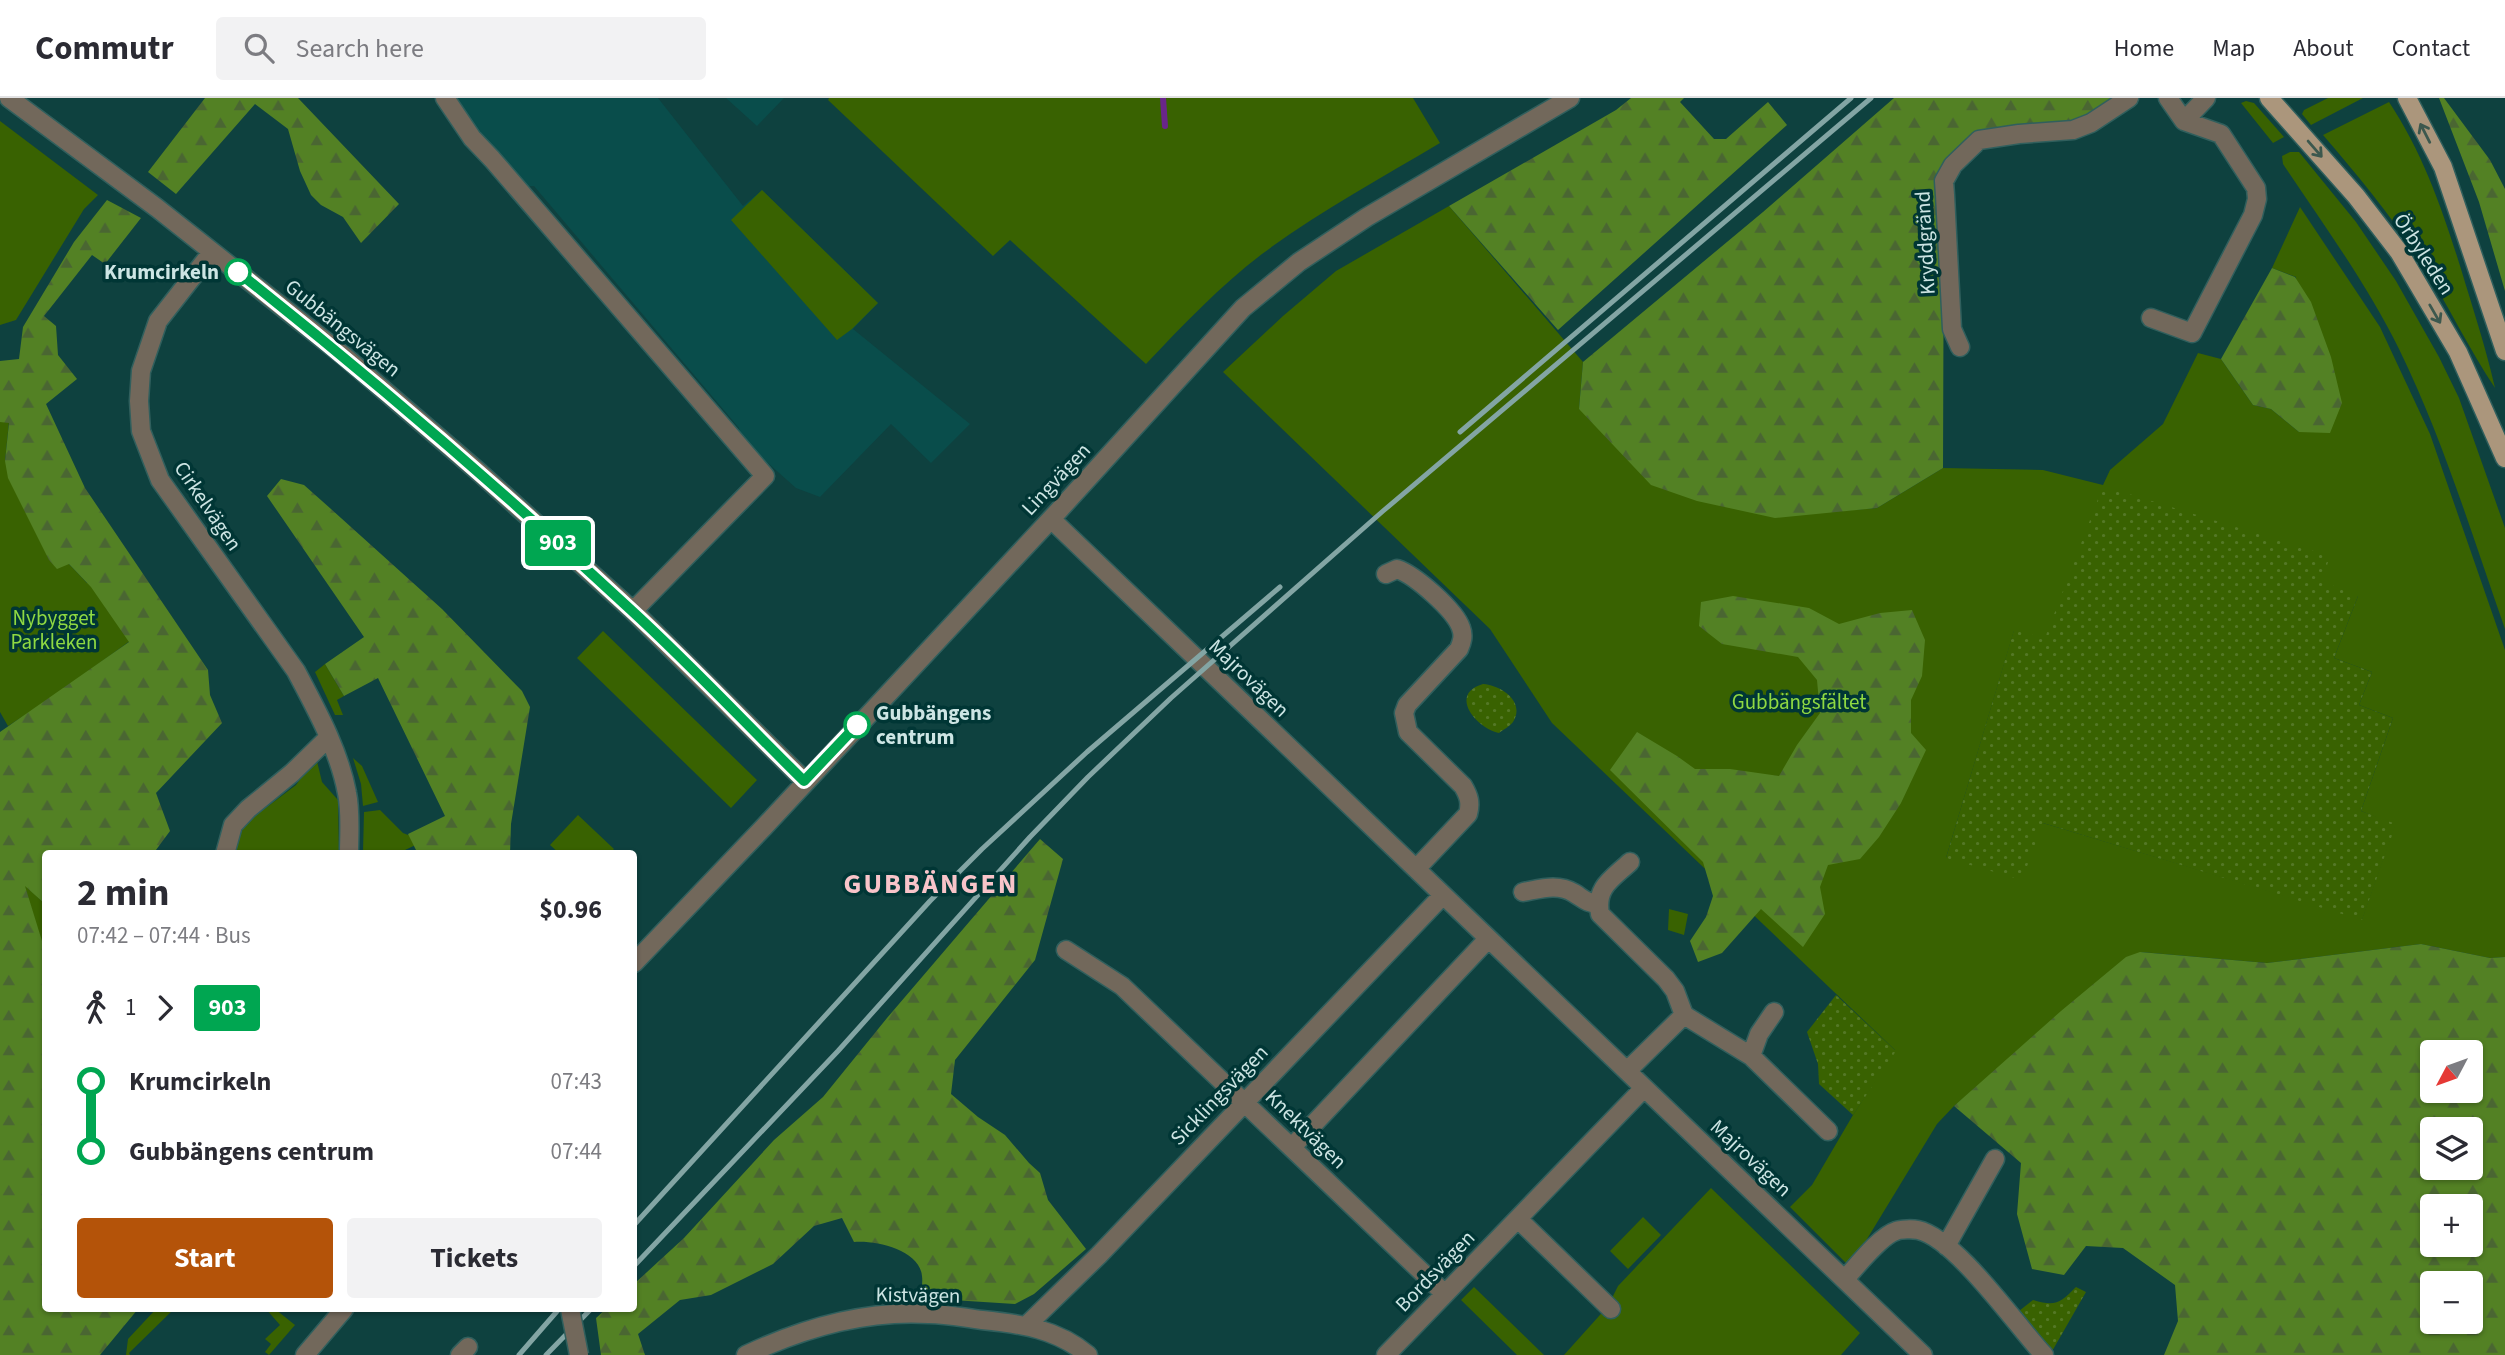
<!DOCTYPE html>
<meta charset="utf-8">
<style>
:root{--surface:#fff;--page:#f2f2f3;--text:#2b2b33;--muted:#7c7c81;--line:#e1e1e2;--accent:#b45309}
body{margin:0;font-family:"Source Sans 3",sans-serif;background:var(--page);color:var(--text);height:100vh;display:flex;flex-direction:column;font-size:26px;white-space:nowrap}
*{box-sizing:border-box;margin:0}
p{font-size:23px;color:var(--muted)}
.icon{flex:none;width:38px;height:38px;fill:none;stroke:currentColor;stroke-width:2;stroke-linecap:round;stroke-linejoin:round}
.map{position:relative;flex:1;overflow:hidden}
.drawer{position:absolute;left:42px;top:752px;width:595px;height:462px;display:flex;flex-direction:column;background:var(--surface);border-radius:7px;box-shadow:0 2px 5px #0004}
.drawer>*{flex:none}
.badge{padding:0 14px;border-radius:5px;font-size:24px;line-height:46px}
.needle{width:46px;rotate:229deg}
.fabs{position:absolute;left:2420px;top:942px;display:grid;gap:14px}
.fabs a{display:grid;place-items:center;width:63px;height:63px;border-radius:7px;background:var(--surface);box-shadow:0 2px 5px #0004;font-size:35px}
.map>.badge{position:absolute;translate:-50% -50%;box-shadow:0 0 0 4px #fff}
.legs{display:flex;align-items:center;gap:10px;height:77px;padding:0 35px;font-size:23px}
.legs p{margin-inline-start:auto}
.summary{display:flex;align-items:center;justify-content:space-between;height:119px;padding:0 35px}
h1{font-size:38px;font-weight:700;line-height:52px}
.primary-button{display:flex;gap:14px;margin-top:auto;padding:14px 35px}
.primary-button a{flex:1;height:80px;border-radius:7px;background:var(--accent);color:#fff;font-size:28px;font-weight:700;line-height:80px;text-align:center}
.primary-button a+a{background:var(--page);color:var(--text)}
ul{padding:0 35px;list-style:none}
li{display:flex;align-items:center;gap:24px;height:70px;font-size:26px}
li i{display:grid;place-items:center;width:10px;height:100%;margin:0 9px;background:currentColor}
li i::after{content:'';width:18px;height:18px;margin:-9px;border:5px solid;border-radius:50%;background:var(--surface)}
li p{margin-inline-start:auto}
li:first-child i{background:linear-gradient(#0000 50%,currentColor 0)}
li:last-child i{background:linear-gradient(currentColor 50%,#0000 0)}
header{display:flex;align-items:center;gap:42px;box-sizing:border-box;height:98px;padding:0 35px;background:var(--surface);border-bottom:2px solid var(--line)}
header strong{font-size:33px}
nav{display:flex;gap:38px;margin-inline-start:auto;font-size:24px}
.search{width:490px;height:63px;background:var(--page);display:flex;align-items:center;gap:18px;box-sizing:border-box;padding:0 24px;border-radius:7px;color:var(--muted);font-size:26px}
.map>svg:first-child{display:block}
</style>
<header>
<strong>Commutr</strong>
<div class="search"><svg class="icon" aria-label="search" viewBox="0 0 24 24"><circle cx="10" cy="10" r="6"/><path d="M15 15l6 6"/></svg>Search here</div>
<nav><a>Home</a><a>Map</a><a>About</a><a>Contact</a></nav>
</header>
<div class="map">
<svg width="2505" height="1257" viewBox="0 0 2505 1257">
<defs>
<pattern id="forest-firs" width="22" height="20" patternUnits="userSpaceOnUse" patternTransform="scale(1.75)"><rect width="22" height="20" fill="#538124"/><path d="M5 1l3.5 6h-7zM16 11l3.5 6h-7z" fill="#4a6632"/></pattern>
<pattern id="garden-dots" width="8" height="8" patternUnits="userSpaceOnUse" patternTransform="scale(1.75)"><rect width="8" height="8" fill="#396201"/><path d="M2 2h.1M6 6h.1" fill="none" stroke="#547826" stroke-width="1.8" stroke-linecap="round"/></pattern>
</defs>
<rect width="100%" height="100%" fill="#0e413f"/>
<path fill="#094d4b" d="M453 0H658L743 108 762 92 878 205 853 231 970 326 931 365 891 326 820 399 796 390 741 341 739 330 534 88H526L477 36Z
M726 0H784L757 28Z"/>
<path fill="#396201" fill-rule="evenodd" d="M829 0H1413L1440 45C1380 81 1318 114 1262 156 1220 188 1183 227 1146 266L1010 142 993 158 828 2Z
M2328 0H2363L2311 27 2302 16 2304 12Z
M2246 3 2254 5 2284 39 2273 45 2241 5Z
M2389 4C2423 55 2443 113 2461 171 2473 211 2486 250 2495 290 2469 251 2449 209 2424 169 2395 122 2359 79 2323 37Z
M0 23 98 97 84 111 16 222 0 227Z
M2290 54H2299L2356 124 2396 183 2439 259 2459 300 2505 430V531C2472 437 2443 341 2399 251 2367 186 2323 126 2283 66L2282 58Z
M762 92 878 205 852 231 837 242 731 122Z
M1449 108 1583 264 1579 311 1827 414 1877 410 1943 370 2043 372 2103 387 2110 372 2163 326 2198 255 2221 261 2253 307 2271 311 2299 334 2296 179 2272 170 2300 109 2380 229 2430 336 2505 552V859L2490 860 2421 846 2267 865 2141 854 1954 1008 1937 1026 1850 1169 1790 1109 1812 1087 1853 1017 1895 952 1552 625 1490 531 1223 274 1283 218 1336 173ZM2358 498 2334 560 2372 574 2359 607 2393 620 2361 713 2395 727 2362 821 2043 725 1946 760 2014 533 2045 541Z
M0 324H9L5 363 69 466 87 485 91 482 134 540 53 599 8 628 0 614Z
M603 533 757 682 731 710 577 560Z
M325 566 344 598 337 602 343 617H335L315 574Z
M316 659 322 684 338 702 339 756H235L243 727 296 687Z
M353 660 362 668 378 704 363 708 361 686Z
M380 712 403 735 424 743 405 752 363 754 364 714Z
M578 717 614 751 609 756H560L550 747Z
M24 786 45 806V856Z
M1669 811 1688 816 1684 837 1668 832Z
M1711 1090 1860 1235 1841 1257H1564L1608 1208 1618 1188Z
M1643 1119 1661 1137 1628 1171 1610 1153Z
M1474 1189 1544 1257H1517L1461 1202Z
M156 1211H174L129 1255 130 1257H126L128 1241Z
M266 1211H275L295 1227 269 1257 265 1254 271 1246 265 1241 280 1227Z"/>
<path fill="url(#forest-firs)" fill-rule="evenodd" d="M205 0H298L399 106 361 145 343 119 321 107 311 97 300 73 288 31 255 6 176 96 148 74Z
M1631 0H1684L1680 4 1714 41H1726L1768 4 1787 27 1558 232 1449 108 1616 12Z
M1894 0H2119L2085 22 1996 34 1944 72 1943 370 1877 410 1775 420 1697 403 1651 387 1579 311 1583 264 1763 114Z
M2439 0H2444L2490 62 2505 91V193L2479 104Z
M107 102 141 120 105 166 92 157 44 218 56 228 58 257 77 281 46 306 85 390 208 572 210 597 222 625 156 695 170 733 153 756H46L45 806 25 788 46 856V1211H138L100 1257H0V634L129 544 91 489 69 466 57 471 49 462 8 380 5 363 9 325 0 324V263L19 261 23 229 74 144Z
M2272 170 2295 179 2311 204 2331 259 2342 305 2330 335 2299 334 2271 311 2253 307 2221 261Z
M281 381 304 387 331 411 442 511 522 593 530 609 511 726 510 756H418L408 736 445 718 378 580 344 598 325 566 364 539 267 398Z
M1733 498 1809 510 1839 526 1880 515 1912 512 1925 542 1922 578 1911 602V635L1926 652 1901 705 1879 739 1860 761 1828 767 1820 789 1825 816 1803 849 1761 811 1722 855 1698 864 1690 843 1706 819 1713 798 1703 764 1610 672 1637 634 1677 658 1695 671H1730L1779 678 1797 647 1820 615 1817 582 1798 559 1722 546 1699 528 1701 504Z
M1040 741 1063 761 1035 862 955 962 951 996 978 1019 1005 1037 1029 1065 1040 1075 1048 1102 1086 1151 1034 1196 1015 1206 921 1200C921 1193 923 1185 922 1178 920 1152 876 1142 854 1144L842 1120 814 1128 773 1166 711 1197 680 1202 638 1236 645 1257H601L596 1220 606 1211H634V1186L684 1140 774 1042 823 999 887 920Z
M2421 846 2490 860 2505 859V1257H2164L2178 1223 2175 1187 2123 1150 2086 1148 2064 1177 2032 1171 2017 1116 2021 1065 1954 1008 2061 913 2126 859 2140 854 2267 865ZM2432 954H2471V992H2432ZM2432 1031H2471V1069H2432ZM2432 1108H2471V1146H2432ZM2432 1185H2471V1223H2432Z"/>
<path fill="url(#garden-dots)" d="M2103 388 2330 458 2322 483 2358 498 2334 560 2372 574 2359 607 2393 620 2361 713 2396 726 2362 822 2043 725 2022 782 1946 760 2014 532 2045 540Z
M1483 586C1500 587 1526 603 1513 624 1510 628 1503 632 1499 635 1476 630 1448 596 1483 586Z
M1836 897 1896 953 1853 1017 1819 986 1818 966 1807 934Z
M2076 1189 2086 1194 2051 1255 2019 1213 2033 1202C2056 1209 2060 1205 2076 1189Z"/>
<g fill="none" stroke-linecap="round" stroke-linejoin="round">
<path stroke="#69258a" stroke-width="6" d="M1163 0 1165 28"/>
<defs>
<path id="minor" d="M9 0 157 110 344 258 480 375 633 513 805 683
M445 0 472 40 492 61 765 378 633 513
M2184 23 2206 0
M212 154 158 223 141 273 139 303 141 333 160 382 296 573C316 611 339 652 347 695 351 714 349 736 349 756
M2151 220 2192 235 2253 117 2257 101 2256 90 2221 36 2184 23 2168 0
M1960 249 1952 231 1945 97 1944 83 1953 67 1979 42 2019 36 2073 32 2091 25 2129 0
M1051 421 1923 1257
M1386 476 1397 471C1415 477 1455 512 1461 530 1464 538 1462 544 1459 551L1407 607 1404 615 1408 634 1463 688C1469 698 1471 705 1468 716L1416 771
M225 756 233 727 248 711 292 675 328 640
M1630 764C1612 781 1595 789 1600 816L1666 881 1675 893 1684 917 1751 958 1828 1033
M1523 794C1540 791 1558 785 1574 795 1584 801 1586 805 1599 806
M1066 852 1122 888 1445 1196
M634 865 764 729 1051 421 1243 210 1299 164 1367 119 1570 0
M1751 958 1759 936 1774 914
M1627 973 1684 917
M1292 1049 1488 841
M1518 1121 1611 1211
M1946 1148 1995 1061
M1845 1181C1857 1168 1880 1138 1896 1133 1901 1131 1913 1131 1918 1132 1956 1140 2016 1227 2044 1257
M1027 1227 1099 1157 1443 797
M305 1257 344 1211
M460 1257 468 1249
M746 1257C803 1230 865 1212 929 1216 947 1216 965 1220 982 1222 1022 1226 1057 1231 1088 1257
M1386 1257 1644 990"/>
<path id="major" d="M2269 0 2356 98 2399 154 2458 254 2505 360
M2407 0 2443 69 2505 253"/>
</defs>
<use href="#minor" stroke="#305f5d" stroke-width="21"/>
<use href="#major" stroke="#305f5d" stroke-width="21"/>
<use href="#minor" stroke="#72685b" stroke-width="18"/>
<use href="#major" stroke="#ab967c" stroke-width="18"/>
<path stroke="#83a5a4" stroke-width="5" d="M1460 334 1851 0
M634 1127 930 803 982 751 1087 654 1280 489
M634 1168 838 953 1030 739 1088 679 1171 600 1383 413 1871 0
M519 1257 559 1211
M546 1257 591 1211"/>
<defs>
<path id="minor-bridge" d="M570 1211 579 1257"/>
</defs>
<use href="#minor-bridge" stroke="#305f5d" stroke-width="21" stroke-linecap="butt"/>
<use href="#minor-bridge" stroke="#72685b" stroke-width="18"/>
</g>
<defs><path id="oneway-shaft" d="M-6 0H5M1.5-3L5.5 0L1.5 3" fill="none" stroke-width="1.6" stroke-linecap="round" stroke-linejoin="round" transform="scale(1.75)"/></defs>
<g stroke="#3c584e">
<use href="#oneway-shaft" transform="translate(2425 35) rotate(-117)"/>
<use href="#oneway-shaft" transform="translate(2315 51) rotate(49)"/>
<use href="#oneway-shaft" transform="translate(2435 216) rotate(60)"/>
</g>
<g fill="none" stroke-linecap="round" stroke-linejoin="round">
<defs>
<path id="line-1" d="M238 174C373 281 504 394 631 512 691 567 747 627 804 683L857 627"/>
</defs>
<use href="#line-1" stroke="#fff" stroke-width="16"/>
<use href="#line-1" stroke="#00a651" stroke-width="10"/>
</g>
<g fill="#fff" stroke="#00a651" stroke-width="3.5">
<circle cx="238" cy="174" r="12"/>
<circle cx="857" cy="627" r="12"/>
</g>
<g text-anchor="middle" stroke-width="7" stroke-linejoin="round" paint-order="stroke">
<g font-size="21" fill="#cde5e4" stroke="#003635">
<text transform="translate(1925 145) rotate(-93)" y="7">Kryddgränd</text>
<text transform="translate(2424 156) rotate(57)" y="7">Örbyleden</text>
<text transform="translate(343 230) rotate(39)" y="7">Gubbängsvägen</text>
<text transform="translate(1056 381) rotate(-47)" y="7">Lingvägen</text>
<text transform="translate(208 408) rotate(56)" y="7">Cirkelvägen</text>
<text transform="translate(1249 580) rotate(44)" y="7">Majrovägen</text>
<text transform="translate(1219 997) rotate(-46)" y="7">Sicklingsvägen</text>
<text transform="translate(1306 1031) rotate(44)" y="7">Knektvägen</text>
<text transform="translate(1751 1060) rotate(43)" y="7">Majrovägen</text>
<text transform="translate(1435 1173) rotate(-46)" y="7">Bordsvägen</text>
<text transform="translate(918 1197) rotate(1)" y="7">Kistvägen</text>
</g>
<g font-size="21" font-weight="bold" fill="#cde5e4" stroke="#003635" text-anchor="end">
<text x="219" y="181">Krumcirkeln</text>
<text x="876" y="622" text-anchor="start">Gubbängens<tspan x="876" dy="24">centrum</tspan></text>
</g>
<g font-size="21" fill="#8fd942" stroke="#003635">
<text x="54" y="527">Nybygget<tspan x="54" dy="24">Parkleken</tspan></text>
<text x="1799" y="611">Gubbängsfältet</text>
</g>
<g font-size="28" font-weight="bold" letter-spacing="2" fill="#f8c4c9" stroke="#003635">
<text x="931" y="795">GUBBÄNGEN</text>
</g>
</g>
</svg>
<div class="fabs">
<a><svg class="needle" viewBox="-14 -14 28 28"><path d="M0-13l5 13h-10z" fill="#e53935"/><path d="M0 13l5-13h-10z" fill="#7c7c81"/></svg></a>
<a><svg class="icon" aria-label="layers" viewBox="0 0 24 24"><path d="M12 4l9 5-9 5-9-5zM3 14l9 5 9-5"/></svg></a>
<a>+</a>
<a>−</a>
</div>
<b class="badge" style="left:558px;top:445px;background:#00a651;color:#fff">903</b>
<section class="drawer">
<div class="summary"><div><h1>2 min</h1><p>07:42 – 07:44 · Bus</p></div><b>$0.96</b></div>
<div class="legs"><svg class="icon" aria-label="walk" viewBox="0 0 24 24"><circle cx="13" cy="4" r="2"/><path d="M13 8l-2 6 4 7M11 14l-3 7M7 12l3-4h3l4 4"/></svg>1<svg class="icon" aria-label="forward" viewBox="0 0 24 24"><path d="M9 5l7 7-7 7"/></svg><b class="badge" style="background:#00a651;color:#fff">903</b></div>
<ul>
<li><i style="color:#00a651"></i><b>Krumcirkeln</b><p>07:43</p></li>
<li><i style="color:#00a651"></i><b>Gubbängens centrum</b><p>07:44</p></li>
</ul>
<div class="primary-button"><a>Start</a><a>Tickets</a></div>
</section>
</div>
